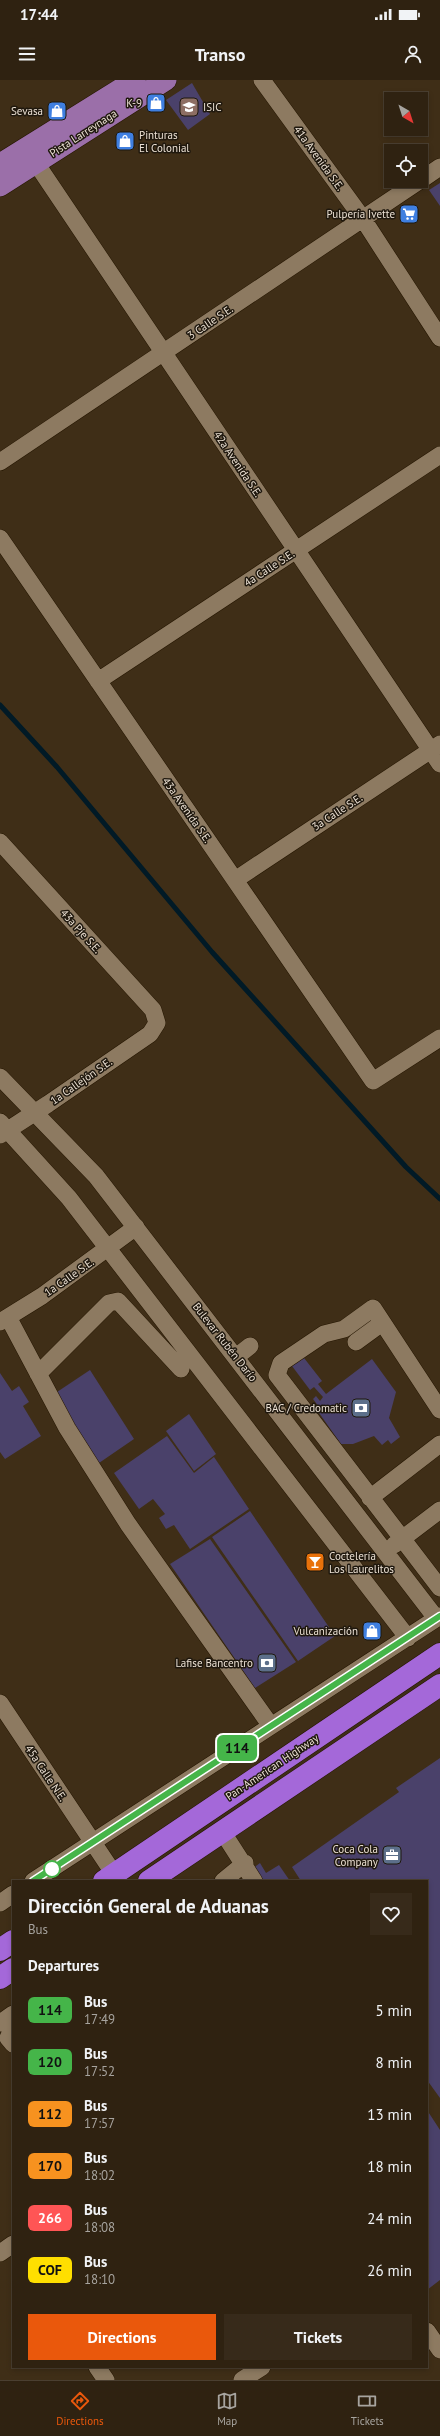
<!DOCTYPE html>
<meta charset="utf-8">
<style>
:root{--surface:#2f2211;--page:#372a1a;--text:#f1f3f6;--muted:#a7a49f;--line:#4a3f31;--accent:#ea580c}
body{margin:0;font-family:"PT Sans",sans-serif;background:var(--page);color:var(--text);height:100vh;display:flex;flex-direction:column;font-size:15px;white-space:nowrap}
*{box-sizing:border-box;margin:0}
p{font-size:13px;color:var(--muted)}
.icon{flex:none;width:22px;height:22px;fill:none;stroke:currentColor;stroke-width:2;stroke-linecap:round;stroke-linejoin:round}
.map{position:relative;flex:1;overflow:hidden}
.side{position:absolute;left:12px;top:1800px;width:416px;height:488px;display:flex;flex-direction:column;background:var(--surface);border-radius:0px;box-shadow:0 2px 6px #0003,0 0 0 1px var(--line)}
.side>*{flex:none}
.badge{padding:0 8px;border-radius:6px;font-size:14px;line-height:26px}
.needle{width:26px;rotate:141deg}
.buttons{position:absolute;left:384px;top:12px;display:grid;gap:8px}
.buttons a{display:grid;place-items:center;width:44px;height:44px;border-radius:0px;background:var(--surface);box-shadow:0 2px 6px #0003,0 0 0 1px var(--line);font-size:20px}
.map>.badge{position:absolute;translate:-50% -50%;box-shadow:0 0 0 2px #fff}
h2{padding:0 16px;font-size:15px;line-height:36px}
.round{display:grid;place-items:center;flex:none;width:42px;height:42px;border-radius:0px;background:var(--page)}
.head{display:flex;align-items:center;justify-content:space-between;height:68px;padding:0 16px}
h1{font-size:19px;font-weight:700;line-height:30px}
.primary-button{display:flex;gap:8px;margin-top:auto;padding:8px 16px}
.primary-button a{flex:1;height:46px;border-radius:0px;background:var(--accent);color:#fff;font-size:16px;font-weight:700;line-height:46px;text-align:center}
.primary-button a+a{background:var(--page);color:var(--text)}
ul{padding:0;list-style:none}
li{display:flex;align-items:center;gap:12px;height:52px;padding:0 16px}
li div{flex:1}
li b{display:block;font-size:15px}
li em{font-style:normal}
li .badge{min-width:44px;font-weight:700;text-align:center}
.status{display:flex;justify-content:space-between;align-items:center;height:28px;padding:0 20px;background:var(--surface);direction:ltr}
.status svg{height:11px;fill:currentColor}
header{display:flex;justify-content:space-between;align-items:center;height:52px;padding:0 16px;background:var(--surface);font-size:18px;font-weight:700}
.tab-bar{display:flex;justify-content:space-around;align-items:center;height:56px;border-top:1px solid var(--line);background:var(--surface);font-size:11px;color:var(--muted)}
.tab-bar a{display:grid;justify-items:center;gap:2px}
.tab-bar .selected{color:var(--accent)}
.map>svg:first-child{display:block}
</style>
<div class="status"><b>17:44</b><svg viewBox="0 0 49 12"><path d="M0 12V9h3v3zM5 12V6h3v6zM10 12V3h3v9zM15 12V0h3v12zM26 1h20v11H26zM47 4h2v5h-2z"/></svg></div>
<header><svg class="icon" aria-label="menu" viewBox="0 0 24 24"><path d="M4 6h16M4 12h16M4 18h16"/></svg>Transo<svg class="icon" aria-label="person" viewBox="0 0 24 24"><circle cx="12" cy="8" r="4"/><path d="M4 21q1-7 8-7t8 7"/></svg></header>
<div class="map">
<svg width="440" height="2300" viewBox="0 0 440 2300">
<rect width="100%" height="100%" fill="#3f2e17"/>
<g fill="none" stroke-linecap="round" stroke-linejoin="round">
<path stroke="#011a26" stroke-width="5" d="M0 625 57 687 212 872 406 1087 440 1119"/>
</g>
<path fill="#4a416a" d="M192 3 210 34 188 50 166 20Z
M440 103V126L429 110Z
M304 1278 322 1301 318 1304 326 1314 372 1279 396 1312 389 1338 400 1357 391 1364 388 1360 382 1365 374 1356 353 1364H341L317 1330 319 1327 313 1319 316 1316 320 1321 323 1317 314 1307 310 1310 292 1286Z
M90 1290 134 1359 99 1383 54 1314Z
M0 1293 12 1311 19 1306 29 1322 23 1326 41 1356 5 1379 0 1372Z
M189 1334 216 1374 194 1391 166 1351Z
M167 1356 194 1393 214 1377 249 1429 190 1469 174 1445 166 1449 159 1438 165 1434 153 1419 139 1429 114 1393Z
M250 1431 335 1556 298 1581 212 1457Z
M210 1459 296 1582 255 1608 170 1484Z
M440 1678V2018L427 2000V1801H301L292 1787 399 1712 396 1708Z
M260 1783 266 1793 279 1785 290 1801H253L247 1793Z
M427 2030 440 2050V2200L427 2210Z"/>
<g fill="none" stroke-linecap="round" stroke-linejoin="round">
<defs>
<path id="minor" d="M262 0 363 139 440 258
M36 83 440 684
M421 100 440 87
M0 382 419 101
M0 458 373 1001 440 958
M98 601 440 375
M0 762 153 930 157 943 150 954 48 1024 0 1055
M235 800 440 664
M0 997 96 1096 436 1538
M0 1042 69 1118 408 1558
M8 1237 67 1348 128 1444 271 1646
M0 1242 42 1216 136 1147
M356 1262 382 1243
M236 1277 250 1266
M38 1294 109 1223 118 1221 181 1289
M440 1330 373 1228 344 1249 324 1254 281 1283 277 1295 440 1508
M370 1418 440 1364
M394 1465 440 1430
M0 1623 114 1794
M222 1751 254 1801
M33 1801 440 1536
M223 1801 245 1783
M0 1823 13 1814
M0 1943 13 1934
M13 1947 8 1958 13 1964
M0 2173 13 2164
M427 2251 440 2270
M97 2287 106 2300
M242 2300 262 2287"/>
<path id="major" d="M0 84 135 0
M0 106 166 0"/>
<path id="highway" d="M104 1801 440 1574
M149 1801 440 1605
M0 1870 13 1861
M0 1898 13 1889"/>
</defs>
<use href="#minor" stroke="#251601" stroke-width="18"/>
<use href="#major" stroke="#251601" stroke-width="22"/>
<use href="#highway" stroke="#251601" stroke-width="23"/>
<use href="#minor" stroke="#8d7a61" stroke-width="17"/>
<use href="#major" stroke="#9b6fa9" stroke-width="21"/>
<use href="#highway" stroke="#a468d9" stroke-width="22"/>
</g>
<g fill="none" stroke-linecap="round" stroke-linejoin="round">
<defs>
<path id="line" d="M33 1801 440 1536"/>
</defs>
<use href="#line" stroke="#fff" stroke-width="9"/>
<use href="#line" stroke="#45b549" stroke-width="6"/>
</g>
<defs>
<symbol id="shop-square" viewBox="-11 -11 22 22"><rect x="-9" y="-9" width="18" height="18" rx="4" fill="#3f7fe0" stroke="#1f180e"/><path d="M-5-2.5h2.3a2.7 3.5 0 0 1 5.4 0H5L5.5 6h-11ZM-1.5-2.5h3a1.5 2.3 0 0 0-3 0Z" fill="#fff"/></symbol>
<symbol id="school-square" viewBox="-11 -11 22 22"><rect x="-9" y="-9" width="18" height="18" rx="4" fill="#8d6e63" stroke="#1f180e"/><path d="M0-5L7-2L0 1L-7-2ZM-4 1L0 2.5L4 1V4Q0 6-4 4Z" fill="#fff"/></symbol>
<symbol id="supermarket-square" viewBox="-11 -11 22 22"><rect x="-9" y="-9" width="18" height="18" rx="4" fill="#3f7fe0" stroke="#1f180e"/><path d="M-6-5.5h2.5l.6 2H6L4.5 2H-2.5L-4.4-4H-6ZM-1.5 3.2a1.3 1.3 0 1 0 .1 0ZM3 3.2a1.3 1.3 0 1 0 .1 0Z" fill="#fff"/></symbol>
<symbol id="bank-square" viewBox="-11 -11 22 22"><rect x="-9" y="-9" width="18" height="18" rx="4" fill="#5c6f8a" stroke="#1f180e"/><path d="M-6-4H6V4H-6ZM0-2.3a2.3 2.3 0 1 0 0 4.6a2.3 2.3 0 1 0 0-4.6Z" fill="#fff"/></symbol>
<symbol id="bar-square" viewBox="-11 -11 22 22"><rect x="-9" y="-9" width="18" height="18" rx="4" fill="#e8710a" stroke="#1f180e"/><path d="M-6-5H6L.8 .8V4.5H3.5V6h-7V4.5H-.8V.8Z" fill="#fff"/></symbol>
<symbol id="office-square" viewBox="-11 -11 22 22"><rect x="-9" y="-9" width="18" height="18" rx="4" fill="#5c6f8a" stroke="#1f180e"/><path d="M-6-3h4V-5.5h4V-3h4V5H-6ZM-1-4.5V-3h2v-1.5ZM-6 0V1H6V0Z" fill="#fff"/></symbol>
</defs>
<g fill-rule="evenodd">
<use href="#shop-square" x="145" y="12" width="22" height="22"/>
<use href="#school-square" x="178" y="16" width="22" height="22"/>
<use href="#shop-square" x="46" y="20" width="22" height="22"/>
<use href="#shop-square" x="114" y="50" width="22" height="22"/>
<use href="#supermarket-square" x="398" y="123" width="22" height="22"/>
<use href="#bank-square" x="350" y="1317" width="22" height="22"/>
<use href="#bar-square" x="304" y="1471" width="22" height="22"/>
<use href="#shop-square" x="361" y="1540" width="22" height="22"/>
<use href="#bank-square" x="256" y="1572" width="22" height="22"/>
<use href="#office-square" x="381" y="1764" width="22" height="22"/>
</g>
<circle fill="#fff" stroke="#45b549" stroke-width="2" cx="52" cy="1789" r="8"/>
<g text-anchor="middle" stroke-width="3" stroke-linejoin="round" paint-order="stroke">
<g font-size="11" fill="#ebe0d3" stroke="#1f180e" text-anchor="end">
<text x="142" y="27">K-9</text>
<text x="203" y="31" text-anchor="start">ISIC</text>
<text x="43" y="35">Sevasa</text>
<text x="139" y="59" text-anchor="start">Pinturas<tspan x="139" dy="13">El Colonial</tspan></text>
<text x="395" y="138">Pulpería Ivette</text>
<text x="347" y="1332">BAC / Credomatic</text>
<text x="329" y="1480" text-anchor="start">Coctelería<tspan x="329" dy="13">Los Laurelitos</tspan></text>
<text x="358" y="1555">Vulcanización</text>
<text x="253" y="1587">Lafise Bancentro</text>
<text x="378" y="1773">Coca Cola<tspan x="378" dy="13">Company</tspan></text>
</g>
<g font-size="11" fill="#ebe0d3" stroke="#1f180e">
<text transform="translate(83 53) rotate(-33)" y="4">Pista Larreynaga</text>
<text transform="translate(319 78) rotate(54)" y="4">41a Avenida S.E.</text>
<text transform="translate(210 242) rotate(-34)" y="4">3 Calle S.E.</text>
<text transform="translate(238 384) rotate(56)" y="4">42a Avenida S.E.</text>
<text transform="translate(269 488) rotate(-33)" y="4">4a Calle S.E.</text>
<text transform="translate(187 730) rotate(55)" y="4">43a Avenida S.E.</text>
<text transform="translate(337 732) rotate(-33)" y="4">3a Calle S.E.</text>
<text transform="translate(81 851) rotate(48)" y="4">43a Pje S.E.</text>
<text transform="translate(81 1001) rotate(-35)" y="4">1a Callejón S.E.</text>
<text transform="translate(69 1197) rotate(-35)" y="4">1a Calle S.E.</text>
<text transform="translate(225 1262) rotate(52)" y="4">Bulevar Rubén Darío</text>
<text transform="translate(272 1687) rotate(-34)" y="4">Pan-American Highway</text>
<text transform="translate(46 1693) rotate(56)" y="4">45a Calle N.E.</text>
</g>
</g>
</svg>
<div class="buttons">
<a><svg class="needle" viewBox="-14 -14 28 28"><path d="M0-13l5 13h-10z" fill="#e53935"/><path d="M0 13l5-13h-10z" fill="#a7a49f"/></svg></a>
<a><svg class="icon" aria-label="locate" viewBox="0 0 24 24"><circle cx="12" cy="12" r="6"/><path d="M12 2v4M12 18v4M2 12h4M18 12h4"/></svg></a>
</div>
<b class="badge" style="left:237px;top:1668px;background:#45b549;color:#111">114</b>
<section class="side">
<div class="head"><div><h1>Dirección General de Aduanas</h1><p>Bus</p></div><a class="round"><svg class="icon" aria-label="heart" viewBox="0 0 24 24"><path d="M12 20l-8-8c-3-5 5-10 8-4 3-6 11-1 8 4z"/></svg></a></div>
<h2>Departures</h2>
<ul>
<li><span class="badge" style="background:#45b549;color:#111">114</span><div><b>Bus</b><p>17:49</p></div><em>5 min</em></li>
<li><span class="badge" style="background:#45b549;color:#111">120</span><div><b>Bus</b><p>17:52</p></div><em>8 min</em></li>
<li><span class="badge" style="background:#f7921f;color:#111">112</span><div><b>Bus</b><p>17:57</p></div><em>13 min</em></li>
<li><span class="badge" style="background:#f7921f;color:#111">170</span><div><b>Bus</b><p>18:02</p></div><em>18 min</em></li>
<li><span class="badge" style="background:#f55;color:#fff">266</span><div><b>Bus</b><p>18:08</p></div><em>24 min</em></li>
<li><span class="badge" style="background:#ffdf00;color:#111">COF</span><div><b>Bus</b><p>18:10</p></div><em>26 min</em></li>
</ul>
<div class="primary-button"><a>Directions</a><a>Tickets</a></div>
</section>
</div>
<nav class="tab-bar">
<a class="selected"><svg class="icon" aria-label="directions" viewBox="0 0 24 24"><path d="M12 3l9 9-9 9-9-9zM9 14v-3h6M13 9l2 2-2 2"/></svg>Directions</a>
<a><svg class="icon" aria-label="map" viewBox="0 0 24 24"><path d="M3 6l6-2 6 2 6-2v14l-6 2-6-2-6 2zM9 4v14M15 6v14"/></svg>Map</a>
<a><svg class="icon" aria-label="tickets" viewBox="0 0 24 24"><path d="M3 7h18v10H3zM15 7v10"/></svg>Tickets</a>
</nav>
